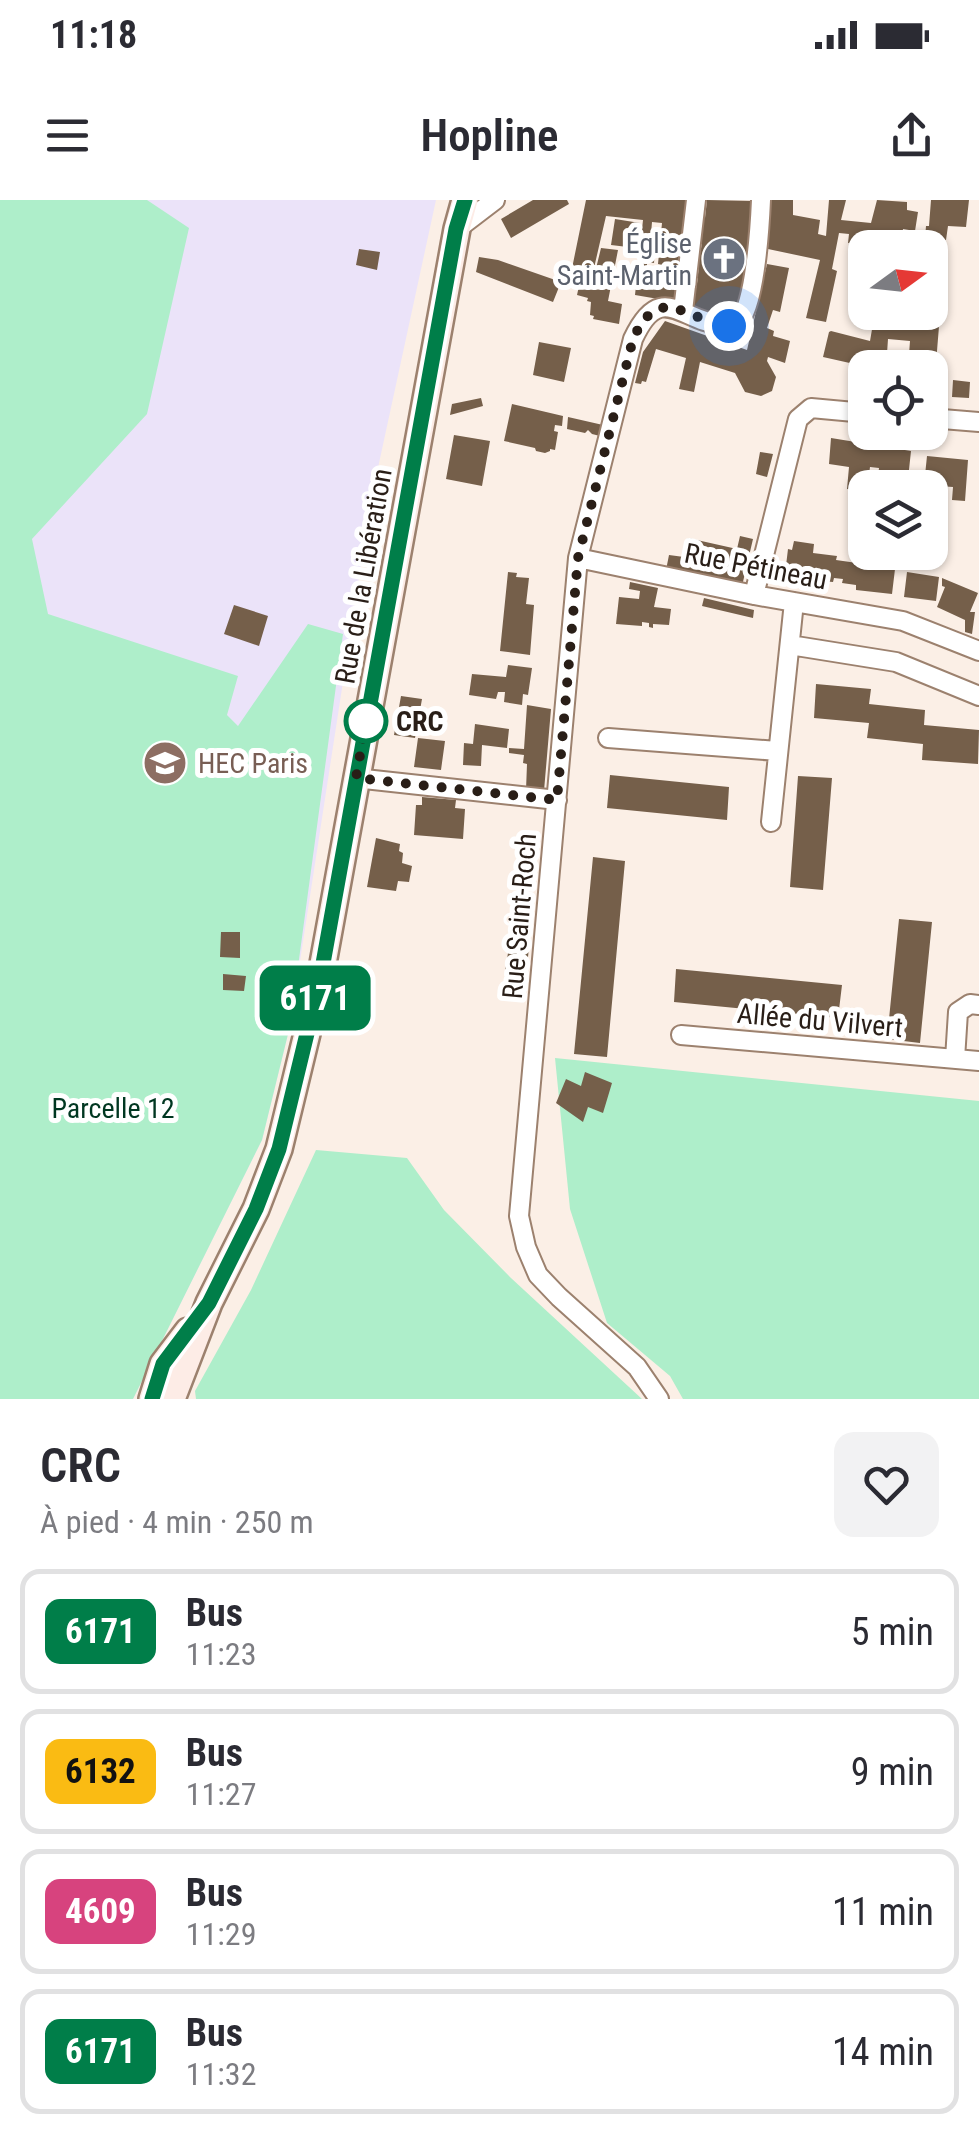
<!DOCTYPE html>
<html lang="fr">
<meta charset="utf-8">
<style>
:root{--surface:#fff;--page:#f2f2f3;--text:#2b2b33;--muted:#7c7c81;--line:#e1e1e2}
body{margin:0;font-family:"Roboto Condensed",sans-serif;background:var(--page);color:var(--text);height:100vh;display:flex;flex-direction:column;font-size:38px;white-space:nowrap}
*{box-sizing:border-box;margin:0}
p{font-size:32px;color:var(--muted)}
.icon{flex:none;width:55px;height:55px;fill:none;stroke:currentColor;stroke-width:2;stroke-linecap:round;stroke-linejoin:round}
.map{position:relative;height:1199px;overflow:hidden}
.side{display:flex;flex-direction:column;background:var(--surface);flex:1}
.side>*{flex:none}
.badge{padding:0 20px;border-radius:15px;font-size:35px;line-height:65px}
.needle{width:65px;rotate:75deg}
.buttons{position:absolute;left:848px;top:30px;display:grid;gap:20px}
.buttons a{display:grid;place-items:center;width:100px;height:100px;border-radius:20px;background:var(--surface);box-shadow:0 2px 8px #0004;font-size:50px}
.you{position:absolute;width:50px;height:50px;margin:-25px;border:8px solid #fff;border-radius:50%;background:#1a73e8;box-shadow:0 0 0 15px #1a73e833}
.map>.badge{position:absolute;translate:-50% -50%;box-shadow:0 0 0 5px #fff}
.round{display:grid;place-items:center;flex:none;width:105px;height:105px;border-radius:20px;background:var(--page)}
.overview{display:flex;align-items:center;justify-content:space-between;height:170px;padding:0 40px}
h1{font-size:48px;font-weight:600;line-height:75px}
ul{padding:0;list-style:none}
li{display:flex;align-items:center;gap:30px;height:125px;margin:0 20px 15px;padding:0 20px;border:5px solid var(--line);border-radius:20px}
li div{flex:1}
li b{display:block;font-size:38px}
li em{font-style:normal}
li .badge{min-width:110px;font-weight:700;text-align:center}
.status{display:flex;justify-content:space-between;align-items:center;height:70px;padding:0 50px;background:var(--surface);direction:ltr}
.status svg{height:28px;fill:currentColor}
header{display:flex;justify-content:space-between;align-items:center;height:130px;padding:0 40px;background:var(--surface);font-size:45px;font-weight:600}
.map>svg:first-child{display:block}
</style>
<div class="status"><b>11:18</b><svg viewBox="0 0 49 12"><path d="M0 12V9h3v3zM5 12V6h3v6zM10 12V3h3v9zM15 12V0h3v12zM26 1h20v11H26zM47 4h2v5h-2z"/></svg></div>
<header><svg class="icon" aria-label="menu" viewBox="0 0 24 24"><path d="M4 6h16M4 12h16M4 18h16"/></svg>Hopline<svg class="icon" aria-label="share" viewBox="0 0 24 24"><path d="M12 15V3M7 8l5-5 5 5M5 13v7h14v-7"/></svg></header>
<div class="map">
<svg width="979" height="1199" viewBox="0 0 979 1199">
<rect width="100%" height="100%" fill="#fbefe6"/>
<path fill="#ebe3f9" d="M0 0H436L371 300 290 826 262 940 133 1199H0Z"/>
<path fill="#aeeeca" d="M0 0H147L189 28 147 214 32 339 48 414 238 476 227 515 238 526 308 424 343 434 290 826 262 940 133 1199H0Z
M555 858 979 901V1199H683L670 1176 607 1123 570 1009Z
M316 950 407 958 444 1010 511 1078 642 1199H196L195 1191 251 1090Z"/>
<path fill="#755f4a" fill-rule="evenodd" d="M533 0H567L569 4 511 38 501 19Z
M586 0H686L676 102 635 95 643 20 606 16 591 81H593L601 48 618 50 608 101 622 104 619 124 593 119 594 116 590 115 591 102 587 101 588 98 577 95 579 86 569 83ZM652 22 662 23 658 64 663 65 662 69 647 66V62L654 63 655 47 650 46Z
M707 0 754 1 743 98 737 109 728 112 727 116 692 110 698 78 692 76 698 74 699 68 697 66 702 44 699 43 701 34H703V18H705Z
M770 0H793V15L820 20 818 34 826 36 829 0H846L841 20 871 23 877 0 907 2V10L918 12 915 31 903 29 902 39 893 37 892 44 860 37 858 44 848 43 849 34 839 33 832 69 837 71 826 122 806 118 820 60 768 49Z
M931 0H969L966 27 948 26 946 40 925 38 926 26H929Z
M615 19 640 23 636 48 611 45Z
M359 49 380 52 377 70 356 65Z
M479 57 498 60 561 82 553 102 476 72Z
M767 64 789 68 780 112 773 110 767 128 774 131 773 136 790 141 785 163 768 157 767 161 776 177 772 191 761 196 745 192 735 173 700 162 694 192 679 189 686 158 656 149 646 182 642 181 641 184 635 183 643 152 665 121 747 150Z
M875 112 940 114 933 200H930V168H908L910 141 888 139 886 168H872L823 157 829 132 831 131 870 141Z
M539 142 571 148 564 182 533 175Z
M953 180 970 182 969 198 952 197Z
M481 198 483 206 450 215 452 204Z
M512 204 563 216 562 226 555 225 554 231 558 232 555 250 550 249V251L545 253 536 251 535 248 504 241Z
M568 217 603 225 600 236 592 234 588 230 585 233 567 229Z
M454 235 490 241 482 286 446 279Z
M831 238 911 251 908 279 878 276 879 268 870 267 867 288 860 291 847 289 849 267 829 264Z
M760 252 773 254 767 277 756 274Z
M927 256 968 260 965 301 952 300 953 287 924 285Z
M740 336 753 339 742 386 666 370 669 355 684 357 688 338 737 349Z
M794 341 814 344 813 353 837 356 836 360 871 365V362H875V365L895 369 892 394 856 390V385L842 383 843 379 834 378 833 382 822 381V383L792 380 793 375 785 374 788 349 792 350Z
M508 372 517 373 516 377 529 378 526 404 534 405 530 455 500 451Z
M907 372 939 377 936 401 904 397Z
M942 378 978 393 970 412H975L972 434 965 432V420L937 407 945 387 942 386Z
M630 382 658 388 654 407 671 409 669 425 653 424V428L649 427V423L642 422V426L616 424 619 397 639 399 640 391 629 389Z
M704 398 754 410 753 418 702 406Z
M234 405 268 416 259 446 224 434Z
M508 465 532 468 528 495 523 494 522 505 504 502 505 492H498L496 499 469 495 472 474 506 477Z
M816 484 871 489 869 504 925 510 924 525 979 530 978 564 922 560 923 544 867 538 869 523 814 518Z
M401 496 422 499 415 538 394 535Z
M527 505 551 509 544 591 526 590 527 564 523 563 524 555 509 553V548L524 549Z
M475 524 509 529 507 548 482 545 481 566 463 565 464 543 473 544Z
M418 538 445 541 441 570 414 567Z
M610 575 729 587 727 620 607 608Z
M798 576 832 578 823 690 790 687Z
M422 597 456 600 455 608 465 609 463 639 414 635 416 605H422Z
M376 638 400 644 399 651 403 653 402 663 412 666 409 682 398 681 396 691 367 687Z
M593 657 625 661 607 857 574 854Z
M518 715 532 717 525 787 507 785 509 771H505L510 741H515Z
M899 719 932 722 920 843 887 839Z
M221 732H240V758L220 757Z
M676 769 842 785 838 818 674 802Z
M223 774 246 776 244 791 223 790Z
M585 872 612 883 603 913 588 907 583 922 556 903 566 879 581 886Z"/>
<g fill="none" stroke-linecap="round" stroke-linejoin="round">
<defs>
<path id="street" d="M457 29 495 0
M683 111 696 0
M930 218 979 222
M578 358 754 395 903 421 979 451
M754 395 798 219 811 208 865 213
M790 445 896 462 979 496
M608 538 777 551
M355 578 557 600
M771 622 794 402
M681 835 979 861
M955 859 958 812 970 804 979 805
M659 1199 637 1167 559 1097 538 1075 526 1047 519 1016 578 358 633 139C661 79 681 122 723 125 728 125 734 126 738 122 755 109 760 23 761 0"/>
<path id="secondary" d="M152 1199 163 1164 188 1131
M172 1199 209 1103 256 1009 279 949 320 780 457 29 465 0"/>
</defs>
<use href="#street" stroke="#9c816e" stroke-width="22"/>
<use href="#secondary" stroke="#9c816e" stroke-width="30"/>
<use href="#street" stroke="#fff" stroke-width="18"/>
<use href="#secondary" stroke="#fdece6" stroke-width="25"/>
</g>
<g fill="none" stroke-linecap="round" stroke-linejoin="round">
<defs>
<path id="line" d="M152 1199 163 1164 209 1103 256 1009 279 949 320 780 456 29 465 0"/>
</defs>
<use href="#line" stroke="#fff" stroke-width="22"/>
<use href="#line" stroke="#007e49" stroke-width="15"/>
<path stroke="#291e17" stroke-width="10" stroke-dasharray="0 18" d="M366 521 356 578 557 600 578 358 633 139C660 81 684 120 729 126"/>
</g>
<defs>
<symbol id="church-disc" viewBox="-11 -11 22 22"><circle r="9.5" fill="#6b7280" stroke="#fff"/><path d="M-1.2-6h2.4v3.5h3.3v2.4h-3.3V6h-2.4V-.1h-3.3v-2.4h3.3Z" fill="#fff"/></symbol>
<symbol id="university-disc" viewBox="-11 -11 22 22"><circle r="9.5" fill="#8d6e63" stroke="#fff"/><path d="M0-5L7-2L0 1L-7-2ZM-4 1L0 2.5L4 1V4Q0 6-4 4Z" fill="#fff"/></symbol>
</defs>
<g fill-rule="evenodd">
<use href="#church-disc" x="699" y="34" width="50" height="50"/>
<use href="#university-disc" x="140" y="538" width="50" height="50"/>
</g>
<circle fill="#fff" stroke="#007e49" stroke-width="5" cx="366" cy="521" r="20"/>
<g text-anchor="middle" stroke-width="10" stroke-linejoin="round" paint-order="stroke">
<g font-size="28" fill="#5b616d" stroke="#fff" text-anchor="end">
<text x="692" y="53">Église<tspan x="692" dy="32">Saint-Martin</tspan></text>
</g>
<g font-size="28" fill="#291e17" stroke="#fff">
<text transform="translate(756 366) rotate(11)" y="10">Rue Pétineau</text>
<text transform="translate(363 376) rotate(-80)" y="10">Rue de la Libération</text>
<text transform="translate(519 716) rotate(-85)" y="10">Rue Saint-Roch</text>
<text transform="translate(820 820) rotate(5)" y="10">Allée du Vilvert</text>
</g>
<g font-size="28" font-weight="bold" fill="#291e17" stroke="#fff" text-anchor="start">
<text x="396" y="531">CRC</text>
</g>
<g font-size="28" fill="#785e54" stroke="#fff" text-anchor="start">
<text x="198" y="573">HEC Paris</text>
</g>
<g font-size="28" fill="#003721" stroke="#fff">
<text x="113" y="918">Parcelle 12</text>
</g>
</g>
</svg>
<div class="buttons">
<a><svg class="needle" viewBox="-14 -14 28 28"><path d="M0-13l5 13h-10z" fill="#e53935"/><path d="M0 13l5-13h-10z" fill="#7c7c81"/></svg></a>
<a><svg class="icon" aria-label="locate" viewBox="0 0 24 24"><circle cx="12" cy="12" r="6"/><path d="M12 2v4M12 18v4M2 12h4M18 12h4"/></svg></a>
<a><svg class="icon" aria-label="layers" viewBox="0 0 24 24"><path d="M12 4l9 5-9 5-9-5zM3 14l9 5 9-5"/></svg></a>
</div>
<div class="you" style="left:729px;top:126px"></div>
<b class="badge" style="left:315px;top:798px;background:#007e49;color:#fff">6171</b>
</div>
<section class="side">
<div class="overview"><div><h1>CRC</h1><p>À pied · 4 min · 250 m</p></div><a class="round"><svg class="icon" aria-label="heart" viewBox="0 0 24 24"><path d="M12 20l-8-8c-3-5 5-10 8-4 3-6 11-1 8 4z"/></svg></a></div>
<ul>
<li><span class="badge" style="background:#007e49;color:#fff">6171</span><div><b>Bus</b><p>11:23</p></div><em>5 min</em></li>
<li><span class="badge" style="background:#fabb13;color:#111">6132</span><div><b>Bus</b><p>11:27</p></div><em>9 min</em></li>
<li><span class="badge" style="background:#d7437e;color:#fff">4609</span><div><b>Bus</b><p>11:29</p></div><em>11 min</em></li>
<li><span class="badge" style="background:#007e49;color:#fff">6171</span><div><b>Bus</b><p>11:32</p></div><em>14 min</em></li>
</ul>
</section>
